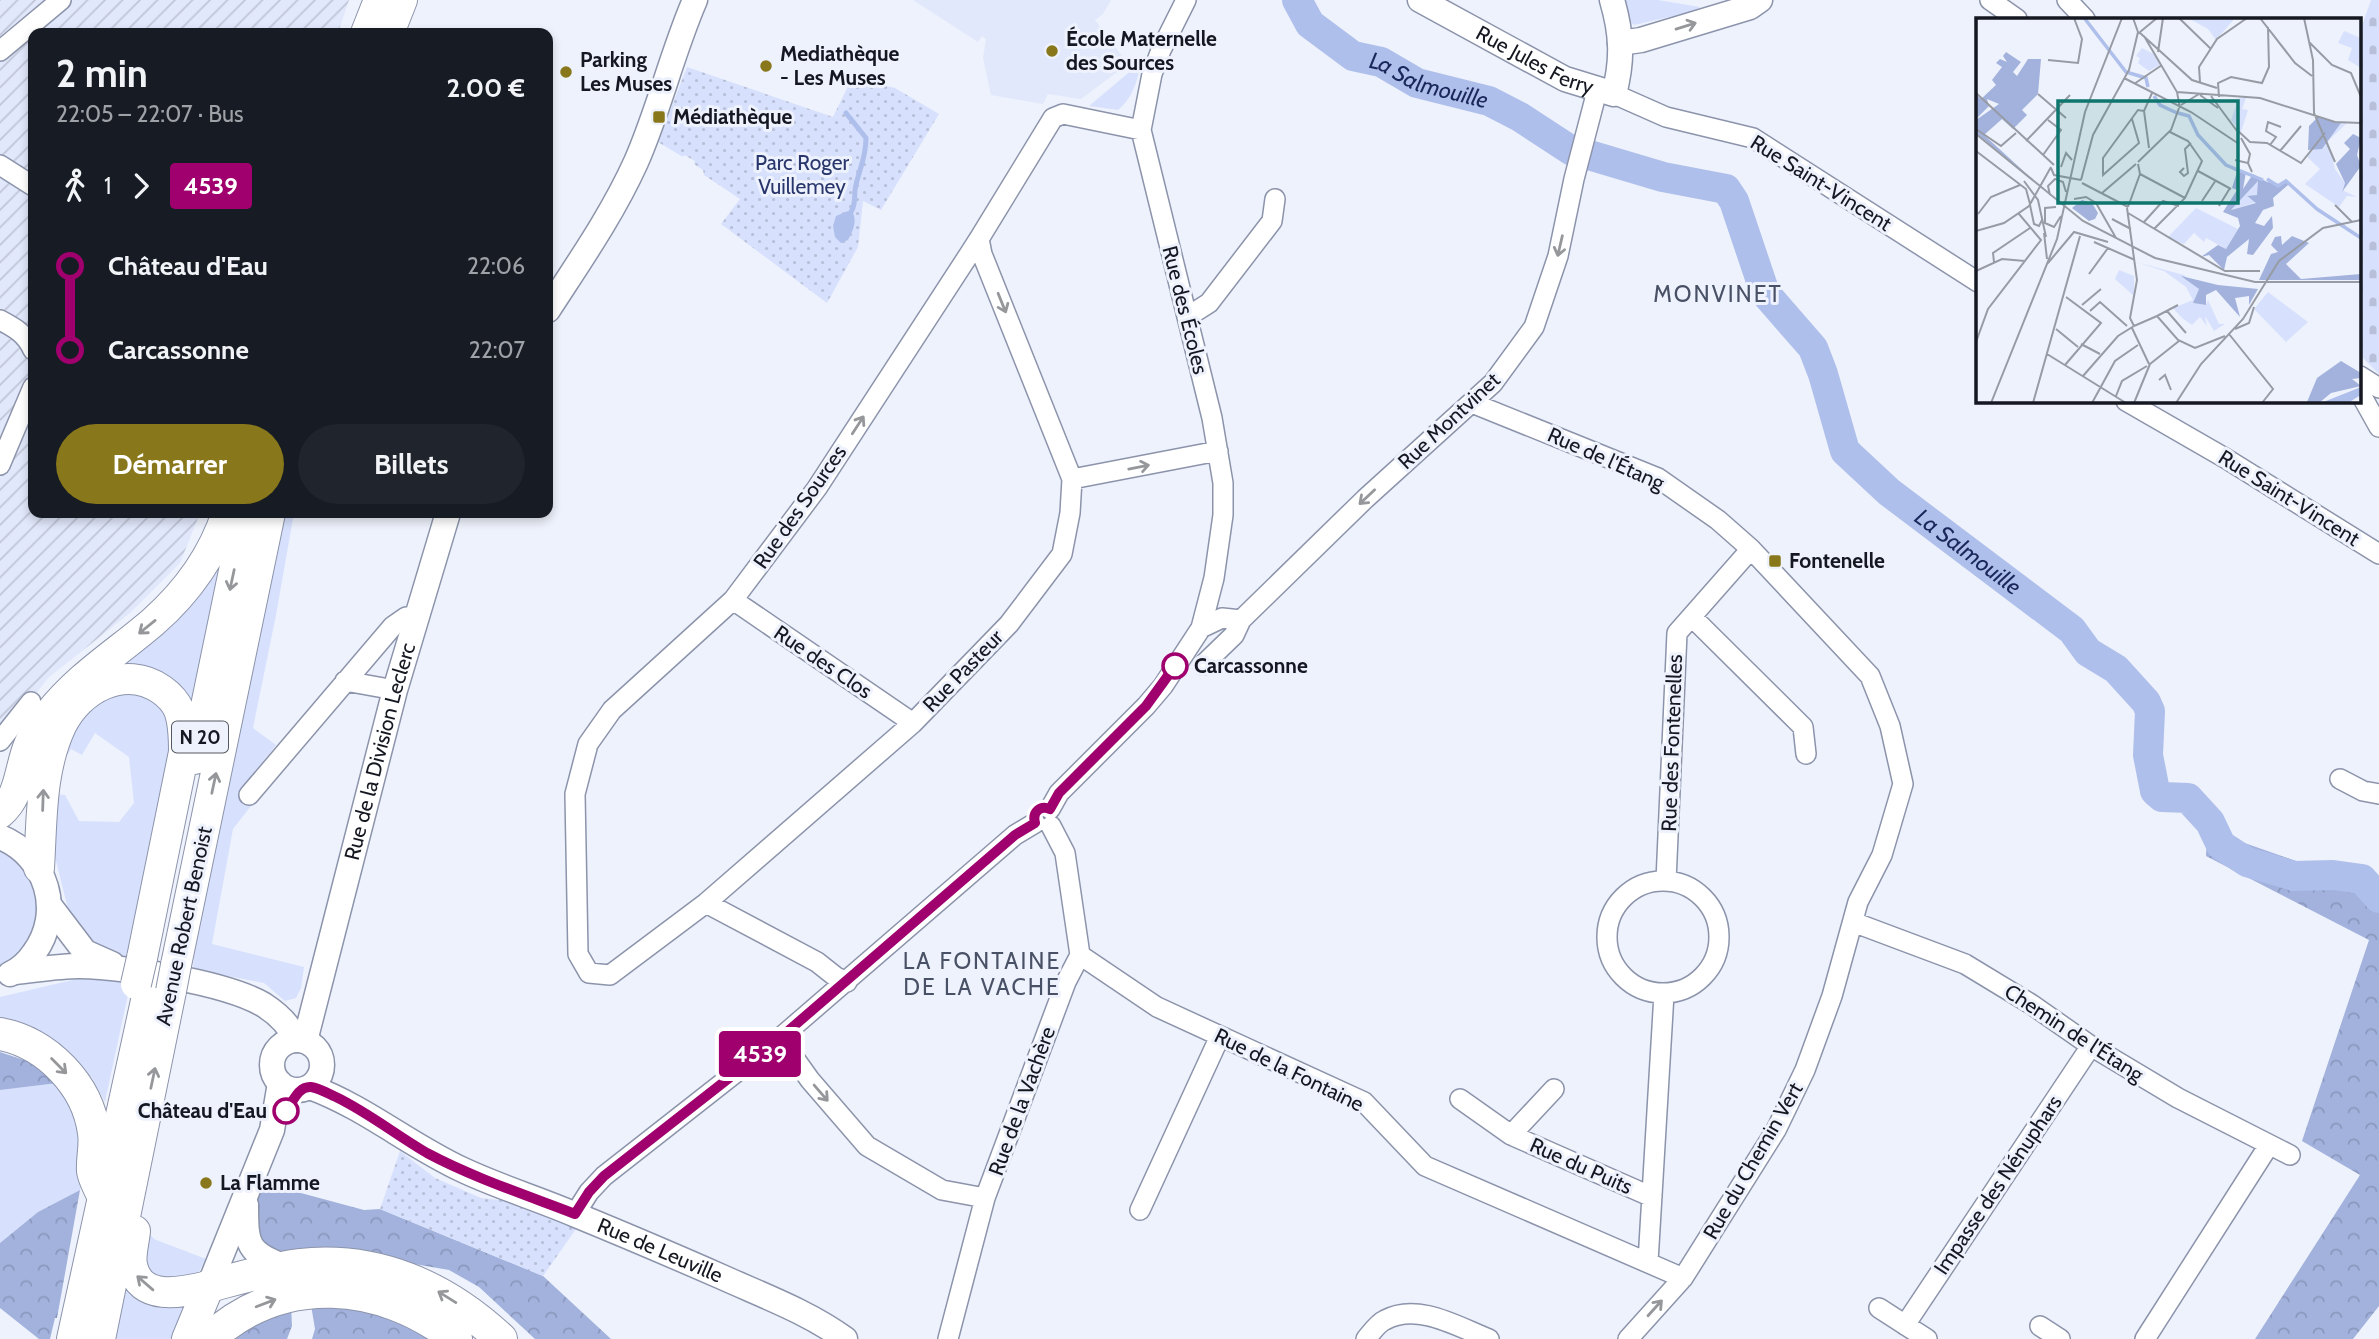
<!DOCTYPE html>
<html lang="fr">
<meta charset="utf-8">
<style>
:root{--surface:#171b24;--page:#20242c;--text:#f1f3f6;--muted:#9ea1a6;--accent:#88771b}
body{margin:0;font-family:Cabin,sans-serif;background:var(--page);color:var(--text);height:100vh;display:flex;flex-direction:column;font-size:26px;white-space:nowrap}
*{box-sizing:border-box;margin:0}
p{font-size:23px;color:var(--muted)}
.icon{flex:none;width:38px;height:38px;fill:none;stroke:currentColor;stroke-width:2;stroke-linecap:round;stroke-linejoin:round}
.map{position:relative;flex:1;overflow:hidden}
.side{position:absolute;left:28px;top:28px;width:525px;height:490px;display:flex;flex-direction:column;background:var(--surface);border-radius:14px;box-shadow:0 4px 10px #0003}
.side>*{flex:none}
.badge{padding:0 14px;border-radius:5px;font-size:24px;line-height:46px}
.map>.badge{position:absolute;translate:-50% -50%;box-shadow:0 0 0 4px #fff}
.legs{display:flex;align-items:center;gap:10px;height:77px;padding:0 28px;font-size:23px}
.legs p{margin-inline-start:auto}
.summary{display:flex;align-items:center;justify-content:space-between;height:119px;padding:0 28px}
h1{font-size:38px;font-weight:700;line-height:52px}
.action{display:flex;gap:14px;margin-top:auto;padding:14px 28px}
.action a{flex:1;height:80px;border-radius:42px;background:var(--accent);color:#fff;font-size:28px;font-weight:700;line-height:80px;text-align:center}
.action a+a{background:var(--page);color:var(--text)}
ul{padding:0 28px;list-style:none}
li{display:flex;align-items:center;gap:24px;height:84px;font-size:26px}
li i{display:grid;place-items:center;width:10px;height:100%;margin:0 9px;background:currentColor}
li i::after{content:'';width:18px;height:18px;margin:-9px;border:5px solid;border-radius:50%;background:var(--surface)}
li p{margin-inline-start:auto}
li:first-child i{background:linear-gradient(#0000 50%,currentColor 0)}
li:last-child i{background:linear-gradient(currentColor 50%,#0000 0)}
.map>svg:first-child{display:block}
</style>
<div class="map">
<svg width="2379" height="1339" viewBox="0 0 2379 1339">
<defs>
<pattern id="industrial-furrows" width="10" height="10" patternUnits="userSpaceOnUse" patternTransform="scale(1.75)"><rect width="10" height="10" fill="#e1e8fb"/><path d="M-1 1l2-2M0 10L10 0M9 11l2-2" fill="none" stroke="#c0c6d7"/></pattern>
<pattern id="forest-crowns" width="20" height="18" patternUnits="userSpaceOnUse" patternTransform="scale(1.75)"><rect width="20" height="18" fill="#a2b2dd"/><path d="M2 6a3 3 0 1 1 6 0M12 15a3 3 0 1 1 6 0" fill="none" stroke="#8b98bd"/></pattern>
<pattern id="cemetery-stones" width="16" height="16" patternUnits="userSpaceOnUse" patternTransform="scale(1.75)"><rect width="16" height="16" fill="#d7e1fd"/><path d="M2 7V4a2 2 0 0 1 4 0v3zM10 15v-3a2 2 0 0 1 4 0v3z" fill="#b8c0d9"/></pattern>
<pattern id="park-dots" width="8" height="8" patternUnits="userSpaceOnUse" patternTransform="scale(1.75)"><rect width="8" height="8" fill="#d7e1fd"/><path d="M2 2h.1M6 6h.1" fill="none" stroke="#b8c0d9" stroke-width="1.8" stroke-linecap="round"/></pattern>
</defs>
<rect width="100%" height="100%" fill="#eef2fc"/>
<path fill="#e1e8fb" d="M913 0H1111L1103 14 1095 20 1128 64 1081 99 1048 94 1043 104 991 95 983 58 986 39 982 36 978 42Z"/>
<path fill="url(#industrial-furrows)" d="M0 0H349L338 33H33V513H200L180 563 130 613 48 678 0 741Z"/>
<path fill="#d7e1fd" d="M1617 0H1658L1700 7 1695 11 1634 25 1629 21Z
M1138 59 1142 60C1137 80 1134 97 1118 110L1089 106 1133 69Z
M280 513H294L276 615 253 728 276 745 242 788 255 801 233 829 212 944 304 967 301 988 296 998 285 1001 264 983 193 969 195 942Z
M224 547 194 709 140 672 32 753Z
M111 688 163 701 177 732 135 962 90 945 68 909 55 857 50 820 52 794 65 795 79 821 119 822 134 803 129 757 95 733 82 755 71 749 64 760 61 739Z
M0 848 8 851 35 879 41 918 23 953 0 967Z
M132 976 105 1102 92 1078 77 1063 0 1022V997L81 978Z
M58 1083 75 1109 85 1159 80 1190 38 1212 0 1243V1090Z
M142 1224 154 1239 206 1259 197 1275C189 1277 176 1283 169 1281 140 1276 144 1246 142 1224Z
M121 1285 200 1295 180 1339H109Z"/>
<path fill="url(#forest-crowns)" d="M2219 834 2333 874 2365 875 2379 885V1306L2353 1339H2255L2360 1175 2302 1141 2369 940 2206 856 2207 838Z
M0 1052 33 1063 58 1083 0 1090Z
M260 1182 364 1210 380 1209 543 1276 611 1339H535L479 1287 449 1270 362 1255 284 1252 271 1247 261 1240 254 1210Z
M80 1190 57 1318H55L50 1339H39L0 1308V1243L38 1212Z
M311 1305 362 1306 433 1339H312L315 1329Z
M291 1306 292 1326 287 1339H228Z"/>
<path fill="url(#cemetery-stones)" d="M2371 0H2379V374L2360 355V31Z"/>
<path fill="url(#park-dots)" d="M687 67 833 117 852 78 895 88 939 114 881 210 863 201 858 247 827 303 721 224 740 199 704 175 703 170 694 164 695 161 684 155 683 157 658 142Z
M400 1151 435 1178 481 1198 508 1201 576 1229 543 1276 380 1209Z"/>
<path fill="#afbfeb" d="M848 211 853 213C857 223 853 230 848 240L841 243 835 237 833 226 836 216Z"/>
<g fill="none" stroke-linecap="round" stroke-linejoin="round">
<path stroke="#afbfeb" stroke-width="5" d="M846 113 866 138C866 160 858 171 855 190 854 200 856 203 851 212"/>
<g stroke="#afbfeb" stroke-width="30">
<path id="s1" d="M1297 0 1310 24 1353 56 1381 62 1417 83 1489 101 1520 117 1572 151"/>
<path id="s2" d="M1589 155 1663 177 1726 189 1734 201 1765 293 1813 348 1823 374 1845 451 1889 492 2072 630 2088 652 2116 669 2146 702 2150 711 2148 755 2155 791 2162 797 2188 798 2210 822 2221 845 2247 862 2294 876 2333 875 2362 879 2379 898"/>
</g>
<defs>
<path id="minor" d="M1186 0 1161 50 1152 74 1141 130 1212 418 1223 483V515L1214 578 1201 628
M1990 0 2017 19
M2067 0 2085 19
M0 51 61 0
M1614 94 1666 117 1753 138 1978 282
M0 165 33 186
M979 239 982 254 1072 479 1070 513 1062 554 1009 624 913 723 706 903 610 975 589 973 578 954 575 794 588 744 612 710 733 600 817 488 970 253 979 239 1053 118 1063 114 1141 130
M1187 317 1209 303 1272 221 1275 199
M0 320C15 328 26 334 33 350
M2360 376 2379 388
M2360 393 2379 427
M2126 401 2225 458 2379 554
M1472 403 1658 478 1718 520 1751 549 1870 676 1890 726 1903 784 1882 855 1858 902 1832 996 1805 1070 1776 1130 1683 1278 1628 1339
M0 465 33 387
M1072 479 1218 451
M733 600 913 723
M1692 617 1803 727 1806 754
M1203 665 1234 635 1241 620
M345 681 395 690
M0 741 31 702
M2340 779 2363 791 2379 794
M249 795 393 626 406 617 416 618
M1050 809 1059 793 1146 706 1163 686 1201 628 1222 618 1241 620 1365 499 1493 383 1534 327 1558 256 1574 179 1597 91
M1607 937a56 56 0 1 1 112 0a56 56 0 1 1-112 0Z
M1666 881 1677 633 1751 549
M706 903 817 962 836 977 847 982
M1853 922 1965 964 2031 1004 2091 1046 2178 1098 2290 1155
M1080 955 1157 1007 1364 1102 1425 1166 1683 1278
M780 1038 810 1080 867 1146 942 1190 985 1198
M1460 1099 1511 1135 1652 1197
M1511 1135 1554 1089
M1140 1210 1220 1036
M575 1214 589 1192 604 1176 780 1038 1015 835 1035 823
M1648 1262 1664 994
M1879 1308 1927 1339
M1905 1325 2091 1046
M2040 1326 2060 1339
M948 1339 985 1198 1066 982 1080 955 1065 853 1051 826
M1366 1339C1371 1333 1378 1323 1385 1320 1418 1302 1458 1327 1489 1339
M2145 1339 2269 1145"/>
<g id="tertiary">
<path id="s3" d="M1420 0 1565 79 1614 94C1623 60 1622 34 1612 0"/>
<path d="M1620 43 1641 40 1750 7 1760 0"/>
<path d="M548 310C579 262 612 215 636 162 659 110 672 53 695 0"/>
<path d="M0 837C47 856 64 912 34 953 28 962 19 970 10 974"/>
<path d="M50 906 85 952 112 964"/>
<path d="M15 972C36 970 58 966 79 966 125 967 225 982 264 1005 278 1014 289 1024 296 1040"/>
<circle cx="297" cy="1065" r="25"/>
<path id="s4" d="M305 1041 395 690 448 513"/>
<path id="s5" d="M310 1087C365 1107 409 1145 463 1170 499 1187 539 1199 576 1215 625 1235 674 1256 722 1277 764 1296 808 1312 845 1339"/>
<path d="M246 1205C246 1245 247 1253 286 1267"/>
<path d="M209 1286 272 1130 280 1083"/>
</g>
<path id="primary" d="M366 33 379 0
M389 33 402 0
M195 759 246 513
M0 813C21 795 19 769 29 745 33 735 42 723 49 714 79 676 117 653 153 622 187 592 213 556 227 513
M39 868C42 820 40 771 61 726 79 688 125 664 162 690 169 695 175 701 179 710 184 723 184 738 184 752L142 958
M176 965 270 513
M135 1231C134 1242 130 1255 132 1265 140 1303 183 1292 209 1286
M72 1339 149 987
M100 1339 171 991
M187 1339 209 1286"/>
<path id="trunk" d="M0 1034C47 1043 88 1085 94 1133 96 1146 92 1159 93 1171 94 1179 100 1188 103 1196
M209 1286C239 1278 269 1269 299 1265 377 1256 445 1287 501 1339
M209 1339C282 1272 381 1280 456 1339"/>
</defs>
<use href="#minor" stroke="#8c94ab" stroke-width="22"/>
<use href="#tertiary" stroke="#8c94ab" stroke-width="27"/>
<use href="#primary" stroke="#8c94ab" stroke-width="32"/>
<use href="#trunk" stroke="#8c94ab" stroke-width="34"/>
<use href="#minor" stroke="#fff" stroke-width="19"/>
<use href="#tertiary" stroke="#fff" stroke-width="24"/>
<use href="#primary" stroke="#fff" stroke-width="30"/>
<use href="#trunk" stroke="#fff" stroke-width="32"/>
<defs>
<path id="primary-bridge" d="M136 984 142 958
M171 991 176 965"/>
</defs>
<use href="#primary-bridge" stroke="#8c94ab" stroke-width="32" stroke-linecap="butt"/>
<use href="#primary-bridge" stroke="#fff" stroke-width="30"/>
</g>
<defs><path id="oneway-shaft" d="M-6 0H5M1.5-3L5.5 0L1.5 3" fill="none" stroke-width="1.6" stroke-linecap="round" stroke-linejoin="round" transform="scale(1.75)"/></defs>
<g stroke="#96979b">
<use href="#oneway-shaft" transform="translate(1686 26) rotate(-17)"/>
<use href="#oneway-shaft" transform="translate(1560 246) rotate(103)"/>
<use href="#oneway-shaft" transform="translate(1002 303) rotate(68)"/>
<use href="#oneway-shaft" transform="translate(858 425) rotate(-57)"/>
<use href="#oneway-shaft" transform="translate(1139 467) rotate(-11)"/>
<use href="#oneway-shaft" transform="translate(1367 497) rotate(137)"/>
<use href="#oneway-shaft" transform="translate(232 580) rotate(102)"/>
<use href="#oneway-shaft" transform="translate(147 627) rotate(141)"/>
<use href="#oneway-shaft" transform="translate(214 783) rotate(-78)"/>
<use href="#oneway-shaft" transform="translate(43 800) rotate(-88)"/>
<use href="#oneway-shaft" transform="translate(59 1066) rotate(45)"/>
<use href="#oneway-shaft" transform="translate(153 1078) rotate(-78)"/>
<use href="#oneway-shaft" transform="translate(821 1093) rotate(49)"/>
<use href="#oneway-shaft" transform="translate(145 1283) rotate(-139)"/>
<use href="#oneway-shaft" transform="translate(447 1297) rotate(-148)"/>
<use href="#oneway-shaft" transform="translate(266 1303) rotate(-21)"/>
<use href="#oneway-shaft" transform="translate(1655 1308) rotate(-48)"/>
</g>
<g fill="none" stroke-linecap="round" stroke-linejoin="round">
<defs>
<path id="line-1" d="M286 1111C293 1102 298 1086 311 1087 319 1088 329 1094 336 1097 369 1113 396 1135 427 1153 474 1178 526 1195 575 1214L589 1192 604 1176 780 1038 1015 835 1035 823C1032 812 1040 805 1050 809L1059 793 1146 706 1175 666"/>
</defs>
<use href="#line-1" stroke="#fff" stroke-width="16"/>
<use href="#line-1" stroke="#a0006e" stroke-width="10"/>
</g>
<g fill="#88771b" stroke="#eef2fc" stroke-width="2.5">
<circle cx="1052" cy="51" r="7"/>
<circle cx="766" cy="66" r="7"/>
<circle cx="566" cy="72" r="7"/>
<rect x="652" y="110" width="14" height="14" rx="3.5"/>
<rect x="1768" y="554" width="14" height="14" rx="3.5"/>
<circle cx="206" cy="1183" r="7"/>
</g>
<g fill="#fff" stroke="#a0006e" stroke-width="3.5">
<circle cx="1175" cy="666" r="12"/>
<circle cx="286" cy="1111" r="12"/>
</g>
<g text-anchor="middle" stroke-width="6" stroke-linejoin="round" paint-order="stroke">
<rect fill="#eef2fc" stroke="#565963" stroke-width="2" x="172" y="721.5" width="56" height="31" rx="5"/>
<g font-size="19" font-weight="bold" fill="#151821">
<text x="200" y="744">N 20</text>
</g>
<g font-size="21" font-weight="bold" fill="#151821" stroke="#eef2fc" text-anchor="start">
<text x="1066" y="46">École Maternelle<tspan x="1066" dy="24">des Sources</tspan></text>
<text x="780" y="61">Mediathèque<tspan x="780" dy="24">- Les Muses</tspan></text>
<text x="580" y="67">Parking<tspan x="580" dy="24">Les Muses</tspan></text>
<text x="673" y="124">Médiathèque</text>
<text x="1789" y="568">Fontenelle</text>
<text x="220" y="1190">La Flamme</text>
</g>
<g font-size="21" fill="#151821" stroke="#eef2fc">
<text dy="7" stroke="none"><textPath href="#s3" startOffset="130">Rue Jules Ferry</textPath></text>
<text transform="translate(1821 183) rotate(32)" y="7">Rue Saint-Vincent</text>
<text transform="translate(1185 310) rotate(76)" y="7">Rue des Écoles</text>
<text transform="translate(1449 421) rotate(-43)" y="7">Rue Montvinet</text>
<text transform="translate(1606 459) rotate(24)" y="7">Rue de l'Étang</text>
<text transform="translate(2289 498) rotate(32)" y="7">Rue Saint-Vincent</text>
<text transform="translate(800 507) rotate(-55)" y="7">Rue des Sources</text>
<text transform="translate(823 662) rotate(34)" y="7">Rue des Clos</text>
<text transform="translate(963 671) rotate(-46)" y="7">Rue Pasteur</text>
<text transform="translate(1672 743) rotate(-88)" y="7">Rue des Fontenelles</text>
<text dy="7" stroke="none"><textPath href="#s4" startOffset="299">Rue de la Division Leclerc</textPath></text>
<text transform="translate(184 926) rotate(-78)" y="7">Avenue Robert Benoist</text>
<text transform="translate(2074 1033) rotate(33)" y="7">Chemin de l'Étang</text>
<text transform="translate(1289 1070) rotate(26)" y="7">Rue de la Fontaine</text>
<text transform="translate(1022 1101) rotate(-70)" y="7">Rue de la Vachère</text>
<text transform="translate(1753 1161) rotate(-60)" y="7">Rue du Chemin Vert</text>
<text transform="translate(1581 1166) rotate(24)" y="7">Rue du Puits</text>
<text transform="translate(1998 1185) rotate(-56)" y="7">Impasse des Nénuphars</text>
<text dy="7" stroke="none"><textPath href="#s5" startOffset="387">Rue de Leuville</textPath></text>
</g>
<g font-size="21" fill="#28366c" stroke="#eef2fc">
<text x="802" y="170">Parc Roger<tspan x="802" dy="24">Vuillemey</tspan></text>
</g>
<g font-size="21" font-weight="bold" fill="#151821" stroke="#eef2fc" text-anchor="start">
<text x="1194" y="673">Carcassonne</text>
<text x="267" y="1118" text-anchor="end">Château d'Eau</text>
</g>
<g font-size="23" font-style="italic" fill="#1a275b" stroke="#eef2fc">
<text dy="8" stroke="none"><textPath href="#s1" startOffset="161">La Salmouille</textPath></text>
<text dy="8" stroke="none"><textPath href="#s2" startOffset="593">La Salmouille</textPath></text>
</g>
<g font-size="23" letter-spacing="2" fill="#495166" stroke="#eef2fc">
<text x="1718" y="302">MONVINET</text>
<text x="982" y="969">LA FONTAINE<tspan x="982" dy="26">DE LA VACHE</tspan></text>
</g>
</g>
<g transform="translate(1976 18)">
<rect width="385" height="385" fill="#eef2fc"/>
<path d="M368 13 385 20V50L372 42 376 30 362 25ZM365 105H371L352 123 359 151 369 165 366 172 381 179 371 178 363 189 329 166 344 151 330 138 337 131H346ZM281 163 285 165 281 177 271 179 281 184 255 192ZM220 190 262 211 250 231 230 220 228 224 218 215 208 226 191 220ZM160 244 208 257 223 271 217 285 230 287 232 282 243 306H249L238 313 229 298 231 308 224 299 216 307 206 300 197 290 217 282 210 269 188 253ZM292 274 332 304 310 324 278 291Z" fill="#d7e1fd"/>
<path d="M30 34 45 44 37 54 41 58 52 41H65L62 76 46 92 51 97 37 111 26 101 8 117 54 159 0 115V102L23 86 11 81 13 88 0 101V77L5 81 20 67 16 62 26 49 20 45 24 41 31 44 27 38ZM342 99 365 105 346 131 332 132 333 108ZM377 116 385 120 381 137 385 148 366 174 369 165 360 146 374 131 368 125ZM249 147 270 154 267 171 277 156 291 164 303 166 310 162 313 166 297 180 298 188 287 192 279 205 288 208 296 198 297 210 277 237 271 236 273 221 251 239 248 252 233 237 225 239 242 227 250 231 264 208 262 200 247 194 261 172 256 170 261 154ZM282 163 281 177 271 178 280 185 255 192ZM106 182 116 185 122 195 119 201 113 203 96 190ZM305 218 306 227 316 218 333 225 310 246 325 261 385 256V262H283L295 236 302 234 295 227 299 219ZM205 258 242 267 282 271 273 287V278L259 280 264 299 240 272 230 277V287L217 285 223 271ZM365 343 385 355V360L376 361 385 368 355 375 343 385 331 384 341 360Z" fill="#a2b2dd" fill-rule="evenodd"/>
<path d="M263 80H270L266 91 272 92 265 114 255 102ZM143 252 158 258V278L139 261Z" fill="#d7e1fd"/>
<path d="M212 0H259L240 22 232 11ZM166 30 178 36 185 46 173 53 162 45 164 40 160 38Z" fill="#d7e1fd"/>
<path d="M385 369V382L383 378 372 385H345Z" fill="#afbfeb"/>
<path fill="none" stroke="#afbfeb" stroke-width="3.5" d="M109 1 150 54 170 60 172 69M178 78 184 87 201 95M202 95 213 98 222 117 250 147 287 162M291 161 302 168 310 163 341 191 385 220"/>
<path fill="none" stroke="#979ba4" stroke-width="2" d="M203 0 235 31M284 0 319 45 336 58M328 0 337 42 338 95 359 144M163 14 216 62 241 70M164 14 181 0M168 18 201 74 204 90M333 24 356 47 375 55 385 79M182 34 187 0M72 42 102 45 106 21 98 0M148 60 215 94 263 126M224 64 223 49 241 21 271 0M158 66 186 47M201 74 284 80 359 104 385 105M0 75 78 147M62 76 90 100M224 77 242 90M235 78 261 113M243 79 242 65 255 59 286 65 293 49 292 9M205 87 223 76M156 101 163 125 127 157V140L162 92 168 93M0 111 25 128 40 115M260 111 274 124 291 125 325 145 349 115M0 116 107 203 179 240 279 264H385M265 120 274 136 272 145M50 123 94 77M294 127 300 119 290 113 292 104 305 109M173 130 168 93 176 75M0 133 50 171 54 186M304 133 325 108M67 137 85 112 72 102M259 142 272 145 276 154M162 144 195 112 203 90M85 149 90 135 96 142M75 150 78 157 105 162M208 150 204 154 208 158 212 155 209 131 215 125M222 153 255 171M164 156 209 180M105 162 117 117 153 52 162 14 157 0M48 163 62 182 70 219M106 165 152 189M126 175 160 146M74 177 72 168 79 161 87 164 90 174M98 181 110 179 120 185 140 220M226 183 240 162M54 187 58 206 63 208 66 202M359 187 376 204M243 188 254 170M80 189 69 190V205L78 209 85 198M152 189 164 156 162 146M151 190 161 262 154 300 158 308M152 195 249 253H284M2 196 15 179 44 167M136 201 155 211M168 204 187 183 203 188M178 211 209 180 226 143 212 123 194 114M0 213 28 205 53 188 75 149M68 215 71 241M118 224 159 242M18 244 17 235 54 210M72 245 98 214 132 224M0 253 26 241 49 243M113 256 132 230M106 287 125 271M114 293 124 284 151 308M191 293 210 315M181 298 202 287M158 308 181 298 202 322 219 330 249 318M156 310 173 346M80 311 102 329M259 311 273 305 278 289M253 316 297 371 286 385M0 324 12 291 65 222 43 196M105 326 124 336M71 336 150 385M174 346 203 323M89 347 125 305 90 279M107 358 142 318 158 308M183 362 189 357 195 372M140 378 146 363 171 348M15 385 81 221 109 94 146 0M57 385 104 218M116 385 139 343 162 327M158 385 174 346M200 385 225 346 267 301 303 243 347 210 385 202"/>
<path fill="#0f766e" fill-opacity="0.15" stroke="#0f766e" stroke-width="3.5" d="M82 83H262V185H82Z"/>
<rect width="385" height="385" fill="none" stroke="#151821" stroke-width="3.5"/>
</g>
</svg>
<b class="badge" style="left:760px;top:1054px;background:#a0006e;color:#fff">4539</b>
<section class="side">
<div class="summary"><div><h1>2 min</h1><p>22:05 – 22:07 · Bus</p></div><b>2.00 €</b></div>
<div class="legs"><svg class="icon" aria-label="walk" viewBox="0 0 24 24"><circle cx="13" cy="4" r="2"/><path d="M13 8l-2 6 4 7M11 14l-3 7M7 12l3-4h3l4 4"/></svg>1<svg class="icon" aria-label="forward" viewBox="0 0 24 24"><path d="M9 5l7 7-7 7"/></svg><b class="badge" style="background:#a0006e;color:#fff">4539</b></div>
<ul>
<li><i style="color:#a0006e"></i><b>Château d'Eau</b><p>22:06</p></li>
<li><i style="color:#a0006e"></i><b>Carcassonne</b><p>22:07</p></li>
</ul>
<div class="action"><a>Démarrer</a><a>Billets</a></div>
</section>
</div>
